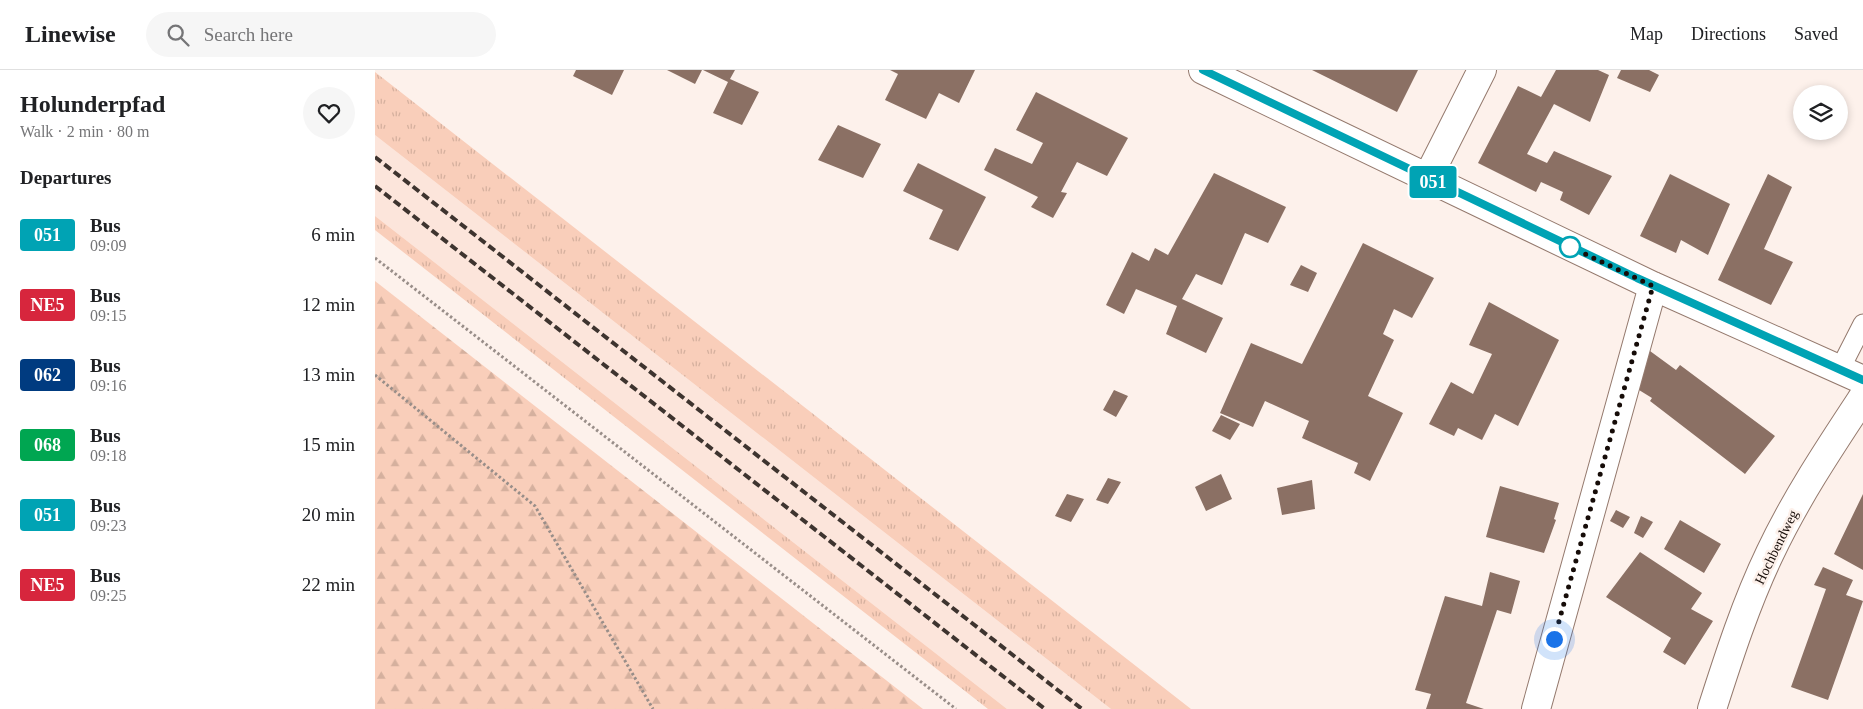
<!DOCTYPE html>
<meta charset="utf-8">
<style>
:root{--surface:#fff;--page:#f6f6f6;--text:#202124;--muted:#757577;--line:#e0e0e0}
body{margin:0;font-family:Georgia,serif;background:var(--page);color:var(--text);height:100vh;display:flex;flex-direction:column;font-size:19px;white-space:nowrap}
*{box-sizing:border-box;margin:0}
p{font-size:16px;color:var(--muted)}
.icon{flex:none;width:28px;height:28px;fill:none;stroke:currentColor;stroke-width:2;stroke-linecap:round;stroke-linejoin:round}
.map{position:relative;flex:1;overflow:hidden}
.sheet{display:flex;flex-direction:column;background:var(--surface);width:375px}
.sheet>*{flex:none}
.badge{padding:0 10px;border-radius:4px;font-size:18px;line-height:32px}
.fabs{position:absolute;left:1418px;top:15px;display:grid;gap:10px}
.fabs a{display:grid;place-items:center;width:55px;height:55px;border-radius:50%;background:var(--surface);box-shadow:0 2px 8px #0003;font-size:25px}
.you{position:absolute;width:25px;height:25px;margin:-12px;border:4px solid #fff;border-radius:50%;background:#1a73e8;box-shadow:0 0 0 8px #1a73e833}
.map>.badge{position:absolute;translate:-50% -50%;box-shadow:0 0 0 2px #fff}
h2{padding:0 20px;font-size:19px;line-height:45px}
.round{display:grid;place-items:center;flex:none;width:52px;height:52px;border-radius:26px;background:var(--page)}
.headline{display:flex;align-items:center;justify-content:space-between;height:85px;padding:0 20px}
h1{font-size:24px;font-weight:600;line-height:38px}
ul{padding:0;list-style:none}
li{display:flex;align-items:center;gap:15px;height:70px;padding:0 20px}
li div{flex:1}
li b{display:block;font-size:19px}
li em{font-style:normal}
li .badge{min-width:55px;font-weight:700;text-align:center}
header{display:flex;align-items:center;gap:30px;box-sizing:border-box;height:70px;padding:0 25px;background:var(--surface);border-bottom:1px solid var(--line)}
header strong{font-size:24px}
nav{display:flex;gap:28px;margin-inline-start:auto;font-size:18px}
.search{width:350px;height:45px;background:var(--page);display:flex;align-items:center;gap:12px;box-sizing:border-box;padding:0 18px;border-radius:28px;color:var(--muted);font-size:19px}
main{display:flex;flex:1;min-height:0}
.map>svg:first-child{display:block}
</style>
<header>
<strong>Linewise</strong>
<div class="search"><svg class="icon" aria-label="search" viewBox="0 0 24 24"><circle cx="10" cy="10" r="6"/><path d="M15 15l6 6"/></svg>Search here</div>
<nav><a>Map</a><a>Directions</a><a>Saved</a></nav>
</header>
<main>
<section class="sheet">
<div class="headline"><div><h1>Holunderpfad</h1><p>Walk · 2 min · 80 m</p></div><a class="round"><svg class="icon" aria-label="heart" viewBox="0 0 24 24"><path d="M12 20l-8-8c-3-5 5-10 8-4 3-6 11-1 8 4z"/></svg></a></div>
<h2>Departures</h2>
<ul>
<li><span class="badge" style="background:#00a3b4;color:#fff">051</span><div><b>Bus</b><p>09:09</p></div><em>6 min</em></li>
<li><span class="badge" style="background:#d7263d;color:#fff">NE5</span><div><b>Bus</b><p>09:15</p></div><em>12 min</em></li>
<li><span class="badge" style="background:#003b80;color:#fff">062</span><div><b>Bus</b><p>09:16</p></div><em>13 min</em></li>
<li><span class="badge" style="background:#00a651;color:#fff">068</span><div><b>Bus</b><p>09:18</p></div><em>15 min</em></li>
<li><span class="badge" style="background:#00a3b4;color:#fff">051</span><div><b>Bus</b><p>09:23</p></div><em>20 min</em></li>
<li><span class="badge" style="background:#d7263d;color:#fff">NE5</span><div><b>Bus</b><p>09:25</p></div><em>22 min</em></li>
</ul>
</section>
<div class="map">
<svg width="1488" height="639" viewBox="0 0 1488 639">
<defs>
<pattern id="grass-tufts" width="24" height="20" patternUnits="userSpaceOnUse" patternTransform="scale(1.25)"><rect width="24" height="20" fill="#f9ceba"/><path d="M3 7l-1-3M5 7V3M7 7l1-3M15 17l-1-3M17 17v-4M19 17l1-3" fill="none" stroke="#d5b09e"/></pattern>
<pattern id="forest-firs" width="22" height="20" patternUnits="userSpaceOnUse" patternTransform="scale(1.25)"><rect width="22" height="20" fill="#f9ceba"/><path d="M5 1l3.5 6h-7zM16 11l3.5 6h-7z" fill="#d5b09e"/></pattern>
</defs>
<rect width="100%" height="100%" fill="#fdf1eb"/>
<path fill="#fce5db" d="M0 65 736 639H632L0 146Z"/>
<path fill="url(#grass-tufts)" d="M0 2 816 639H736L0 65Z
M0 146 632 639H613L0 160Z"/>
<path fill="url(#forest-firs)" d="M0 211 548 639H0Z"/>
<path fill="#8b7064" d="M201 0H249L237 25 198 6Z
M292 0H327L320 14Z
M328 0H360L355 9 384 22 367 55 338 43 353 12Z
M515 0H600L584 33 564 23 551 49 510 30 523 4Z
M937 0H1043L1022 42Z
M1181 0H1223L1234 5 1215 52 1179 34 1152 84 1172 93 1179 81 1237 106 1214 145 1185 130 1188 122 1166 112 1161 122 1103 93 1143 16 1166 27Z
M1246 0H1274L1284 5 1275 22 1242 8Z
M661 22 753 68 732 106 702 92 686 122 692 123 678 148 656 137 663 127 609 100 620 78 657 94 668 73 641 60Z
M463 55 506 74 488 108 443 90Z
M543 93 611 127 583 181 554 169 568 140 528 121Z
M839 103 911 137 893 173 870 163 847 215 821 204 807 229 848 248 831 283 791 264 802 236 761 219 749 244 731 235 757 182 774 191 780 178 793 185Z
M1295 104 1355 134 1333 185 1306 170 1301 183 1265 166Z
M1393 104 1417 117 1389 179 1418 192 1396 235 1343 210Z
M988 173 1059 208 1037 248 1019 239 1008 264 1019 270 993 326 1028 343 995 411 979 403 983 393 927 368 934 351 890 331 878 357 845 343 876 273 927 294Z
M926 195 942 203 933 222 915 215Z
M1114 232 1184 270 1143 356 1120 344 1107 370 1083 358 1079 366 1054 354 1076 312 1098 324 1117 284 1094 275Z
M1275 281 1301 300 1305 295 1400 366 1370 404 1275 331 1277 328 1264 320Z
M739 320 753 326 741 347 728 340Z
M846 345 865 354 855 370 837 361Z
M846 404 857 429 831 441 820 417Z
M733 408 746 412 733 434 721 430Z
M937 410 940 439 907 445 902 418Z
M1125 416 1184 433 1179 449 1181 450 1169 483 1111 467Z
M692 424 709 429 696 452 680 446Z
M1488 424V500L1459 484Z
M1241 440 1255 447 1248 458 1235 451Z
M1266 446 1278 452 1268 468 1259 463Z
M1305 450 1346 474 1329 503 1289 479Z
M1265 482 1327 523 1316 539 1338 551 1310 595 1288 582 1296 568 1231 527Z
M1448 497 1478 510 1471 525 1488 531 1453 630 1416 617 1451 519 1439 515Z
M1115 502 1145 511 1136 544 1122 540 1091 633 1109 639H1051L1056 624 1040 620 1070 526 1107 536Z"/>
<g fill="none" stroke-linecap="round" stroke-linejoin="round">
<defs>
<path id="service" d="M1465 299 1488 254"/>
<path id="minor" d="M828 0 1278 216 1488 310
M1052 109 1107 0
M1161 639 1278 216
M1337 639C1354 586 1371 533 1395 483 1421 428 1455 377 1488 327"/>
</defs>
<use href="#service" stroke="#94796d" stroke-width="21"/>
<use href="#minor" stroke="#94796d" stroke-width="30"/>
<path stroke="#998e89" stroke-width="3" stroke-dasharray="2.5 2.5" stroke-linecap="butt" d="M0 188 581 639
M0 305 160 436 278 639"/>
<use href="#service" stroke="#fff" stroke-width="19"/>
<use href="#minor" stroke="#fff" stroke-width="28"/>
<path stroke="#3e342f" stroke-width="4" stroke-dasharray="8 4" stroke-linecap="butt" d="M0 87 707 639
M0 116 670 639"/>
</g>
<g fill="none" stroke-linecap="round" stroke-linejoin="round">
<defs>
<path id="line" d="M828 0 1262 208 1488 310"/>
</defs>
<use href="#line" stroke="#fff" stroke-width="11"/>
<use href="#line" stroke="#00a3b4" stroke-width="8"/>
<path stroke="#160c08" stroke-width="5" stroke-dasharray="0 9" d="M1179 569 1278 216 1195 177"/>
</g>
<circle fill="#fff" stroke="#00a3b4" stroke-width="2.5" cx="1195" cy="177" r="10"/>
<g text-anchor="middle" stroke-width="5" stroke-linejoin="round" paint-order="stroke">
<g font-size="14" fill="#160c08" stroke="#fdf1eb">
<text transform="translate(1401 477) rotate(-64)" y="5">Hochbendweg</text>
</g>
</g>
</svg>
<div class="fabs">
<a><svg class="icon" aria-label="layers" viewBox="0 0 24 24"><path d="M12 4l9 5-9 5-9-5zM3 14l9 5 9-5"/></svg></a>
</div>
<div class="you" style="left:1179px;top:569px"></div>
<b class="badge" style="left:1058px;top:112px;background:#00a3b4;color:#fff">051</b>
</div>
</main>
